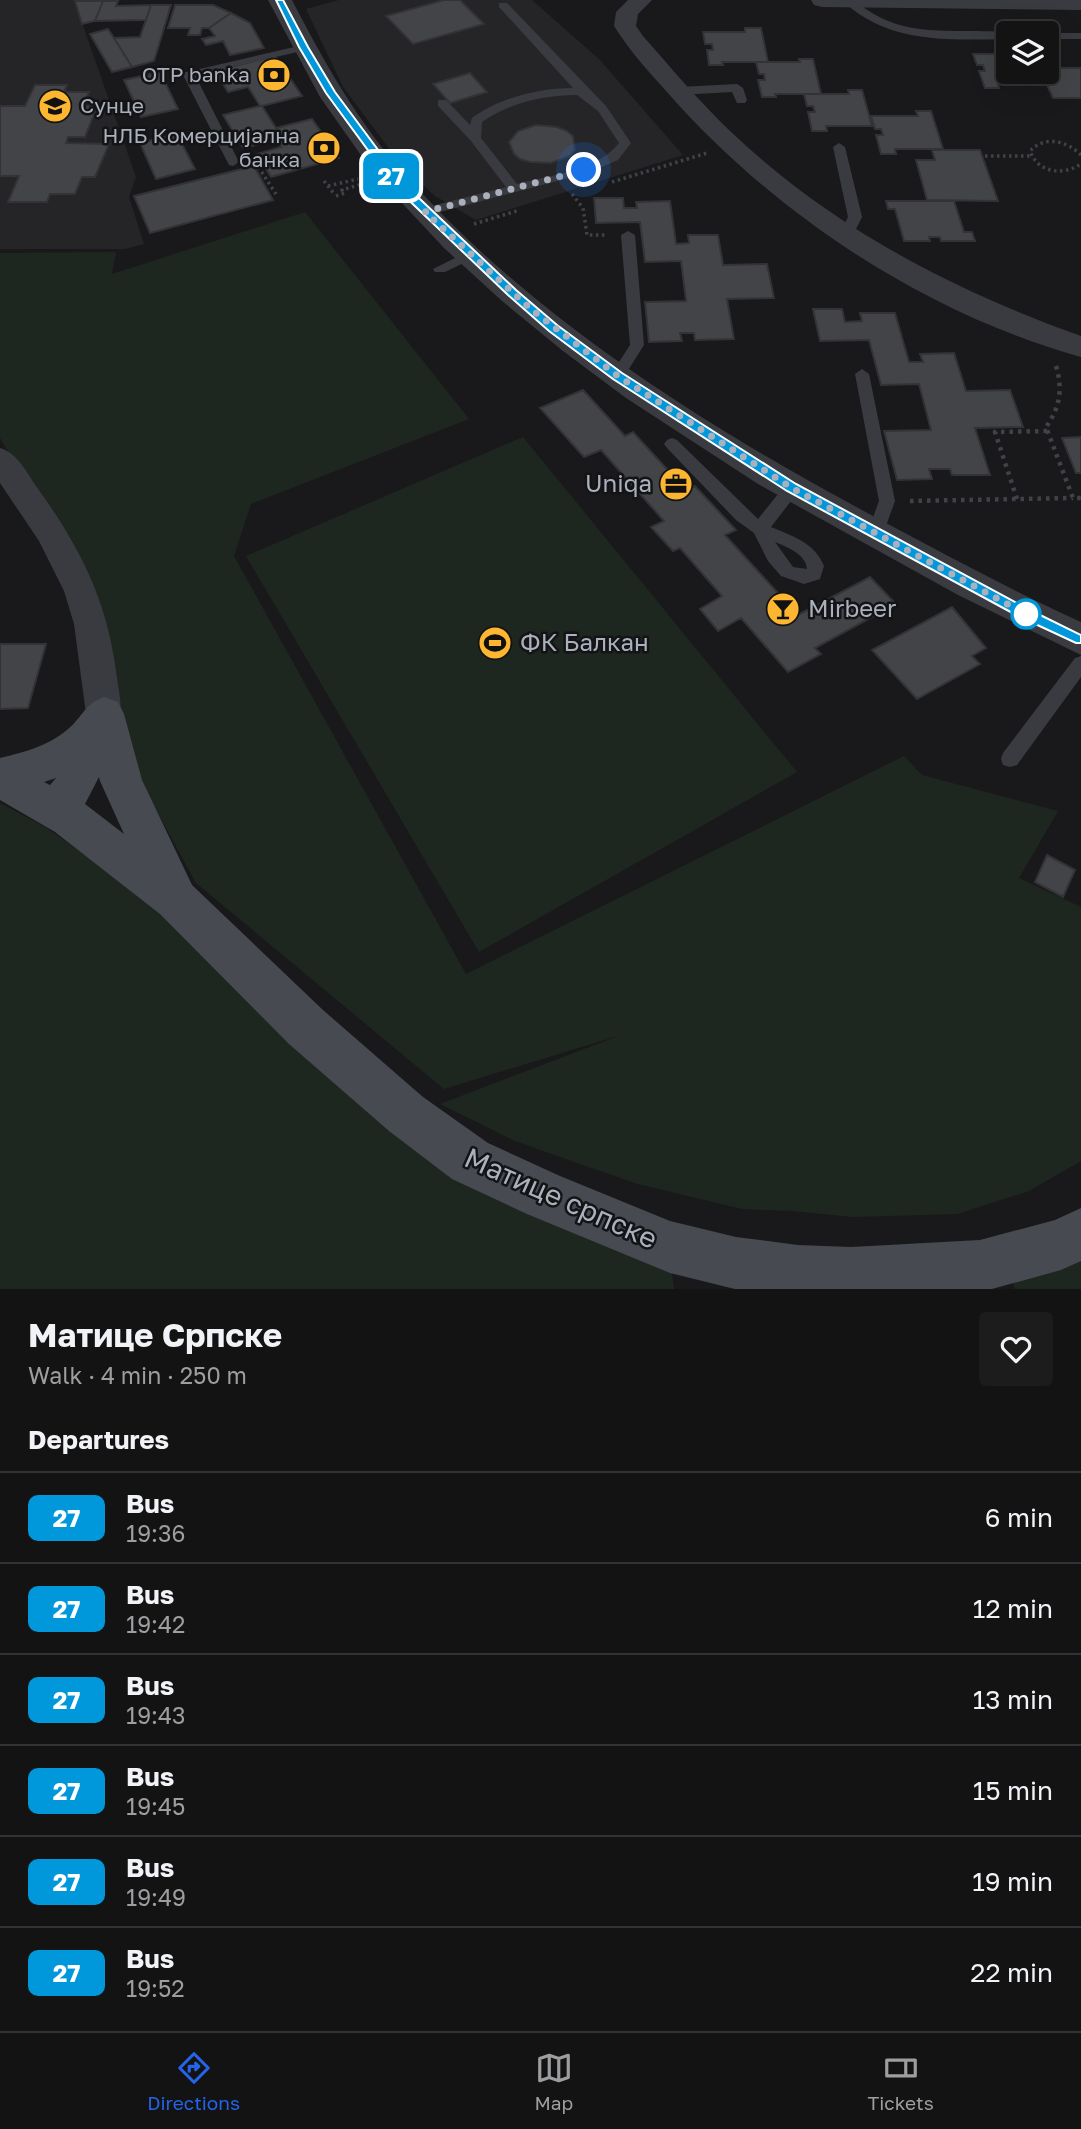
<!DOCTYPE html>
<meta charset="utf-8">
<style>
:root{--surface:#131314;--page:#1c1c1d;--text:#f1f3f6;--muted:#9d9ea0;--line:#323234;--accent:#2563eb}
body{margin:0;font-family:"Golos Text",sans-serif;background:var(--page);color:var(--text);height:100vh;display:flex;flex-direction:column;font-size:26px;white-space:nowrap}
*{box-sizing:border-box;margin:0}
p{font-size:23px;color:var(--muted)}
.icon{flex:none;width:38px;height:38px;fill:none;stroke:currentColor;stroke-width:2;stroke-linecap:round;stroke-linejoin:round}
.map{position:relative;height:1289px;overflow:hidden}
.drawer{display:flex;flex-direction:column;background:var(--surface);flex:1}
.drawer>*{flex:none}
.badge{padding:0 14px;border-radius:10px;font-size:24px;line-height:46px}
.fabs{position:absolute;left:996px;top:21px;display:grid;gap:14px}
.fabs a{display:grid;place-items:center;width:63px;height:63px;border-radius:7px;background:var(--surface);box-shadow:0 7px 28px #0002,0 0 0 2px var(--line);font-size:35px}
.you{position:absolute;width:35px;height:35px;margin:-18px;border:5px solid #fff;border-radius:50%;background:#1a73e8;box-shadow:0 0 0 10px #1a73e833}
.map>.badge{position:absolute;translate:-50% -50%;box-shadow:0 0 0 4px #fff}
h2{padding:0 28px;font-size:26px;line-height:63px}
.round{display:grid;place-items:center;flex:none;width:74px;height:74px;border-radius:7px;background:var(--page)}
.summary{display:flex;align-items:center;justify-content:space-between;height:119px;padding:0 28px}
h1{font-size:33px;font-weight:700;line-height:52px}
ul{padding:0;list-style:none}
li{display:flex;align-items:center;gap:21px;height:91px;padding:0 28px;border-top:2px solid var(--line)}
li div{flex:1}
li b{display:block;font-size:26px}
li em{font-style:normal}
li .badge{min-width:77px;font-weight:700;text-align:center}
.tabs{display:flex;justify-content:space-around;align-items:center;height:98px;border-top:2px solid var(--line);background:var(--surface);font-size:19px;color:var(--muted)}
.tabs a{display:grid;justify-items:center;gap:4px}
.tabs .on{color:var(--accent)}
.map>svg:first-child{display:block}
</style>
<div class="map">
<svg width="1081" height="1289" viewBox="0 0 1081 1289">
<rect width="100%" height="100%" fill="#19191b"/>
<path fill="#252528" d="M0 0H74L136 177 129 197 144 244 125 249H0Z
M339 0H532L599 59 683 155 476 220 435 196 402 166 343 87 306 9Z"/>
<path fill="#1e271f" d="M305 212 469 419 251 504 234 556 466 974 904 756 922 775 1058 811 1019 878 1081 907V1161L1029 1191 957 1214 853 1217 791 1211 742 1209 638 1184 580 1164 515 1141 440 1104 621 1035 444 1089 196 883 102 711 78 570 0 438V253L116 252 112 274Z
M523 437 797 772 479 952 246 556Z
M0 803 45 827 185 924 331 1061 669 1250 674 1289H0Z
M1081 1260V1289H1015L1012 1281Z"/>
<path fill="#434448" stroke="#333337" stroke-width="2" d="M444 0H460L484 24 413 44 386 16Z
M75 1H103L95 21 82 24Z
M103 1H118L116 6 151 5 146 20 95 21Z
M151 5H171L154 61 132 67 114 38 140 37Z
M175 5H213L231 13 209 28H202L200 35H188L190 28H168Z
M231 13 250 23 264 48 230 55 223 41 206 45 202 39 215 36 209 28Z
M745 28H761L768 62H722L723 65H709L707 50H713L712 44H705L703 32H745Z
M108 29 114 38 132 67 112 72 90 34Z
M973 54H1008V72H1038L1043 84H998L999 88H985L979 71H985L983 65H977Z
M275 56 302 96 262 106 276 128 312 119 339 158 271 177 257 154 281 147 276 140 243 148 223 115 260 106 248 87 228 92 215 71Z
M799 59H813L821 94H775L776 97H762L758 80H765L764 74H759L756 62H800Z
M1046 68H1081V98H1053L1041 72H1046Z
M160 72 178 109 141 117 124 80Z
M470 73 487 92 450 103 433 84Z
M35 85H67L64 92H89L83 106H97L85 137H68L66 143 109 144 95 177H82L75 194H50L47 202H8L19 176H0V106H25Z
M848 90H862L872 126H826L827 131H812L808 112H815L813 106H807L804 94H849Z
M916 111H931L943 149H895L896 154H881L876 135H883L881 129H875L871 116H918Z
M536 125 557 127 567 131 573 136 575 150 570 156 551 163 530 162 520 159 514 154 509 142 518 131Z
M177 134 195 169 156 179 140 143Z
M932 150H980L998 201 927 200 916 160H935Z
M254 166 273 200 150 233 134 196Z
M594 198H623L624 208H637L636 202 670 201 676 244 689 243 688 235H718L723 265 767 264 774 298 727 299 734 339 695 340 694 333H680L682 341 649 342 645 302 686 301 681 261 645 262 640 222 596 223Z
M886 201H954L964 232H972L975 241H941L940 237H929L930 241H904L895 209H888Z
M813 309H842L845 322 862 321 860 313H895L909 362H923L920 354 954 353 966 391 1010 390 1023 427 975 428 990 475H952L950 469H929L932 479 897 480 884 431 931 430 919 384 881 385 869 340 820 341Z
M583 390 625 436 633 432 686 490 695 486 736 530 725 535 798 615 870 577 896 604 815 648 821 654 788 672 741 618 718 631 700 609 722 596 680 548 673 551 651 527 664 521 601 450 584 457 540 408Z
M1081 437V473H1076L1062 438Z
M952 607 986 648 972 656 980 664 917 699 872 650Z
M0 644H46L28 708 0 709Z
M1047 855 1075 870 1063 897 1035 882Z"/>
<g fill="none" stroke-linecap="round" stroke-linejoin="round">
<path stroke="#3f4248" stroke-width="3.5" stroke-dasharray="2.5 3.5" stroke-linecap="butt" d="M1081 155C1067 141 1045 135 1030 151 1038 173 1063 176 1081 164
M985 156H1030
M255 162 276 194
M324 181 335 195
M612 182 707 153
M328 186 358 179
M572 194 583 208 587 235H607
M336 196 345 193 342 190 362 184
M474 224 520 210"/>
<path stroke="#3f4248" stroke-width="4.5" stroke-dasharray="3.5 5" stroke-linecap="butt" d="M1056 366C1063 390 1060 407 1046 427L1073 498H1081
M1017 499 995 432 1048 431
M910 501 1073 498"/>
<path fill="#393b40" fill-rule="evenodd" d="M846 0H854C905 43 951 26 1011 33H1008V39C951 40 892 44 846 4Z
M499 3H507L606 106 631 143 618 160 588 173 425 216 420 215V209L506 187 471 141 438 106V100H446L470 125 472 118C499 98 539 88 573 88L499 7ZM577 95 598 111 619 143C597 171 550 175 517 184L481 138 482 122C508 103 545 95 577 95Z
M1043 33H1081V39H1046V33Z
M303 45 309 48 307 50 195 75 239 162 233 166 229 165 182 73Z
M737 84 743 88 747 100 745 103H737L732 92 679 95 673 91 679 87Z
M839 143 845 147 862 217 856 229 839 236 832 232 845 223 848 217 833 147Z
M628 231 635 235 644 345 622 380 617 381 610 376 630 345 621 235Z
M471 250 478 254 476 257 445 272H435L433 269Z
M862 369 869 374 895 501 883 534 875 540 867 534 879 501 855 374Z
M672 438 677 440 758 519 786 484H798L800 488 798 492 771 527C793 536 815 543 824 566L820 579 804 584 781 576 768 561 754 533 736 520 667 448 664 444 667 440ZM775 542C787 547 806 554 807 569L793 567Z
M1081 656V677L1017 765 1010 767 1003 765 1001 759 1003 753 1075 658Z"/>
<path fill="#393b40" fill-rule="evenodd" d="M628 0H652L638 14 636 26 643 36C671 68 699 101 729 130 831 227 950 289 1081 336V357C924 313 774 214 667 92 648 71 629 50 614 26L616 12Z
M811 0H1081V10L822 7 814 5Z
M0 448C17 453 26 471 36 486 80 547 108 601 117 678 119 694 124 710 117 725L104 730 91 725 86 714 74 624 64 591 39 541 0 483Z"/>
<path fill="#393b40" fill-rule="evenodd" d="M268 0H292C321 56 352 112 393 161 526 316 709 429 888 524 952 558 1015 592 1081 622V655L958 595 758 484 626 398 563 351 502 301 444 248 372 171 320 97Z"/>
<path fill="#474a51" fill-rule="evenodd" d="M104 697 118 702 124 714 142 780 192 885 323 1010 423 1097 488 1143 560 1176 670 1221 736 1237 798 1245 851 1247 980 1240 1055 1220 1081 1208V1261L1061 1270 992 1289H735L670 1273 527 1214 452 1179 389 1131 289 1044 160 914 55 832 0 800V758C25 752 48 746 67 730 83 717 84 704 104 697ZM99 777 100 781 124 834 85 804ZM56 778 50 785 44 782Z"/>
</g>
<path fill="#0098da" stroke="#fff" stroke-width="2" d="M276 0H283L308 47 335 92 402 182 516 290 557 325 622 373 796 484 1028 609 1081 635V643H1076L1018 616 787 491 613 379 549 331 508 295 395 187 326 93 299 47Z"/>
<g fill="none" stroke-linecap="round" stroke-linejoin="round">
<path stroke="#aab0bc" stroke-width="7" stroke-dasharray="0 12.6" d="M584 170 425 212 532 310 618 376 792 488 1026 614"/>
</g>
<defs>
<symbol id="bank-disc" viewBox="-11 -11 22 22"><circle r="9.5" fill="#fdb62f" stroke="#141416"/><path d="M-6-4H6V4H-6ZM0-2.3a2.3 2.3 0 1 0 0 4.6a2.3 2.3 0 1 0 0-4.6Z" fill="#111"/></symbol>
<symbol id="school-disc" viewBox="-11 -11 22 22"><circle r="9.5" fill="#fdb62f" stroke="#141416"/><path d="M0-5L7-2L0 1L-7-2ZM-4 1L0 2.5L4 1V4Q0 6-4 4Z" fill="#111"/></symbol>
<symbol id="office-disc" viewBox="-11 -11 22 22"><circle r="9.5" fill="#fdb62f" stroke="#141416"/><path d="M-6-3h4V-5.5h4V-3h4V5H-6ZM-1-4.5V-3h2v-1.5ZM-6 0V1H6V0Z" fill="#111"/></symbol>
<symbol id="bar-disc" viewBox="-11 -11 22 22"><circle r="9.5" fill="#fdb62f" stroke="#141416"/><path d="M-6-5H6L.8 .8V4.5H3.5V6h-7V4.5H-.8V.8Z" fill="#111"/></symbol>
<symbol id="stadium-disc" viewBox="-11 -11 22 22"><circle r="9.5" fill="#fdb62f" stroke="#141416"/><path d="M0-5a6.5 5 0 1 0 0 10a6.5 5 0 1 0 0-10ZM-3.5-1.8h7v3.6h-7Z" fill="#111"/></symbol>
</defs>
<g fill-rule="evenodd">
<use href="#bank-disc" x="255" y="56" width="38" height="38"/>
<use href="#school-disc" x="36" y="87" width="38" height="38"/>
<use href="#bank-disc" x="305" y="129" width="38" height="38"/>
<use href="#office-disc" x="657" y="465" width="38" height="38"/>
<use href="#bar-disc" x="764" y="590" width="38" height="38"/>
<use href="#stadium-disc" x="476" y="624" width="38" height="38"/>
</g>
<circle fill="#fff" stroke="#0098da" stroke-width="3.5" cx="1026" cy="614" r="14"/>
<g text-anchor="middle" stroke-width="5" stroke-linejoin="round" paint-order="stroke">
<g font-size="21" fill="#aab0bc" stroke="#141416" text-anchor="end">
<text x="250" y="82">OTP banka</text>
<text x="80" y="113" text-anchor="start">Сунце</text>
<text x="300" y="143">НЛБ Комерцијална<tspan x="300" dy="24">банка</tspan></text>
</g>
<g font-size="24" fill="#aab0bc" stroke="#141416" text-anchor="start">
<text x="652" y="492" text-anchor="end">Uniqa</text>
<text x="808" y="617">Mirbeer</text>
<text x="520" y="651">ФК Балкан</text>
</g>
<g font-size="28" fill="#aab0bc" stroke="#141416">
<text transform="translate(561 1198) rotate(24)" y="10">Матице српске</text>
</g>
</g>
</svg>
<div class="fabs">
<a><svg class="icon" aria-label="layers" viewBox="0 0 24 24"><path d="M12 4l9 5-9 5-9-5zM3 14l9 5 9-5"/></svg></a>
</div>
<div class="you" style="left:584px;top:170px"></div>
<b class="badge" style="left:391px;top:176px;background:#0098da;color:#fff">27</b>
</div>
<section class="drawer">
<div class="summary"><div><h1>Матице Српске</h1><p>Walk · 4 min · 250 m</p></div><a class="round"><svg class="icon" aria-label="heart" viewBox="0 0 24 24"><path d="M12 20l-8-8c-3-5 5-10 8-4 3-6 11-1 8 4z"/></svg></a></div>
<h2>Departures</h2>
<ul>
<li><span class="badge" style="background:#0098da;color:#fff">27</span><div><b>Bus</b><p>19:36</p></div><em>6 min</em></li>
<li><span class="badge" style="background:#0098da;color:#fff">27</span><div><b>Bus</b><p>19:42</p></div><em>12 min</em></li>
<li><span class="badge" style="background:#0098da;color:#fff">27</span><div><b>Bus</b><p>19:43</p></div><em>13 min</em></li>
<li><span class="badge" style="background:#0098da;color:#fff">27</span><div><b>Bus</b><p>19:45</p></div><em>15 min</em></li>
<li><span class="badge" style="background:#0098da;color:#fff">27</span><div><b>Bus</b><p>19:49</p></div><em>19 min</em></li>
<li><span class="badge" style="background:#0098da;color:#fff">27</span><div><b>Bus</b><p>19:52</p></div><em>22 min</em></li>
</ul>
</section>
<nav class="tabs">
<a class="on"><svg class="icon" aria-label="directions" viewBox="0 0 24 24"><path d="M12 3l9 9-9 9-9-9zM9 14v-3h6M13 9l2 2-2 2"/></svg>Directions</a>
<a><svg class="icon" aria-label="map" viewBox="0 0 24 24"><path d="M3 6l6-2 6 2 6-2v14l-6 2-6-2-6 2zM9 4v14M15 6v14"/></svg>Map</a>
<a><svg class="icon" aria-label="tickets" viewBox="0 0 24 24"><path d="M3 7h18v10H3zM15 7v10"/></svg>Tickets</a>
</nav>
